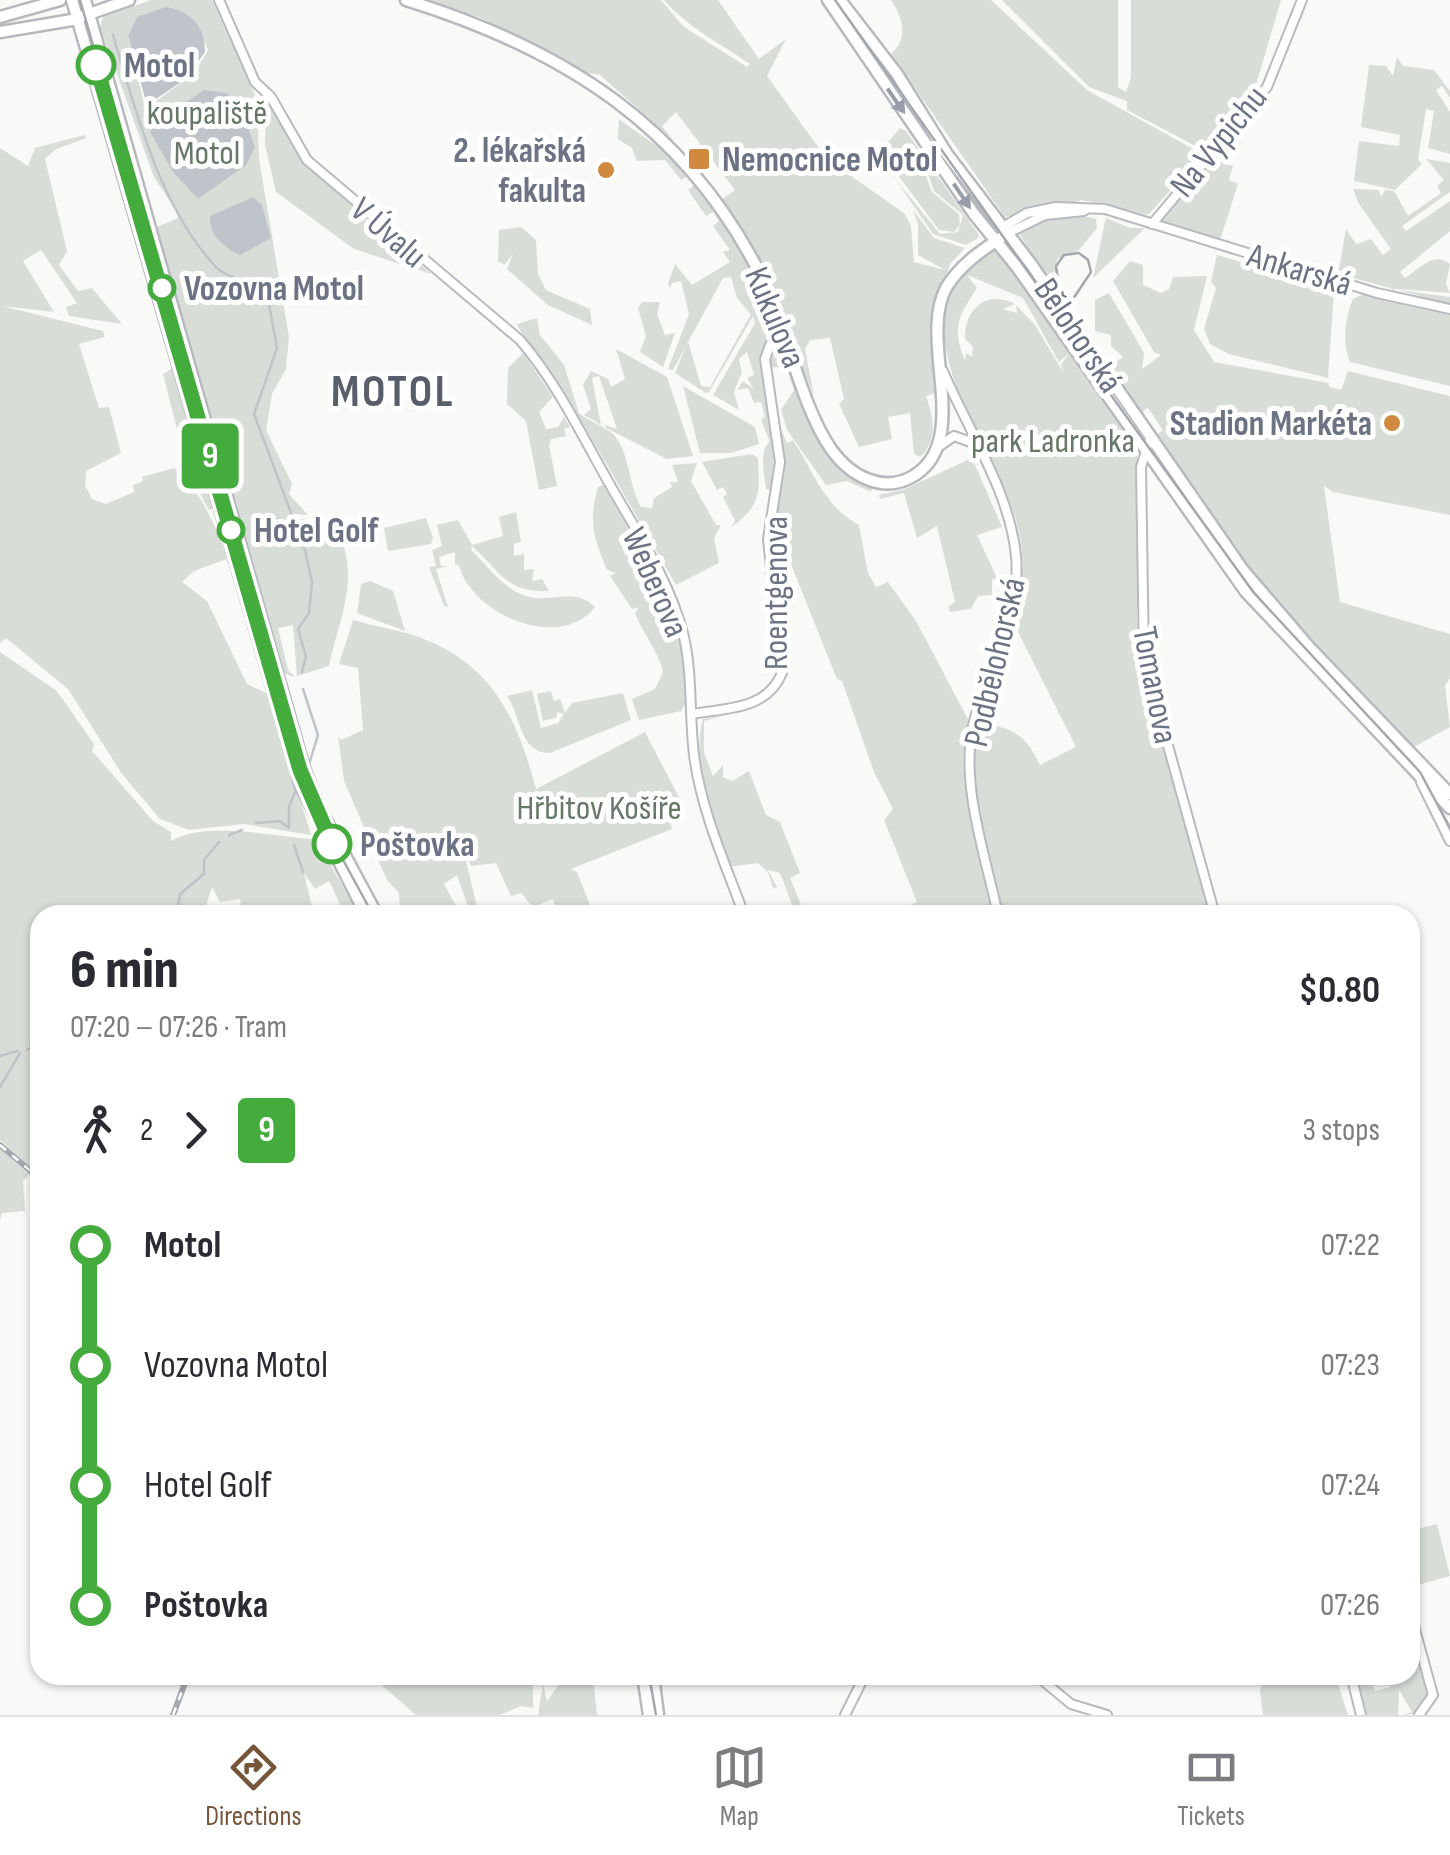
<!DOCTYPE html>
<meta charset="utf-8">
<style>
:root{--surface:#fff;--page:#f2f2f3;--text:#2b2b33;--muted:#7c7c81;--line:#e1e1e2;--accent:#765538}
body{margin:0;font-family:"Sofia Sans Condensed",sans-serif;background:var(--page);color:var(--text);height:100vh;display:flex;flex-direction:column;font-size:38px;white-space:nowrap}
*{box-sizing:border-box;margin:0}
p{font-size:32px;color:var(--muted)}
.icon{flex:none;width:55px;height:55px;fill:none;stroke:currentColor;stroke-width:2;stroke-linecap:round;stroke-linejoin:round}
.map{position:relative;flex:1;overflow:hidden}
.drawer{position:absolute;left:30px;top:905px;width:1390px;height:780px;display:flex;flex-direction:column;background:var(--surface);border-radius:30px;box-shadow:0 2px 8px #0004}
.drawer>*{flex:none}
.badge{padding:0 20px;border-radius:8px;font-size:35px;line-height:65px}
.map>.badge{position:absolute;translate:-50% -50%;box-shadow:0 0 0 5px #fff}
.legs{display:flex;align-items:center;gap:15px;height:110px;padding:0 40px;font-size:32px}
.legs p{margin-inline-start:auto}
.headline{display:flex;align-items:center;justify-content:space-between;height:170px;padding:0 40px}
h1{font-size:55px;font-weight:800;line-height:75px}
ul{padding:0 40px;list-style:none}
li{display:flex;align-items:center;gap:35px;height:120px;font-size:38px}
li i{display:grid;place-items:center;width:15px;height:100%;margin:0 12px;background:currentColor}
li i::after{content:'';width:25px;height:25px;margin:-12px;border:8px solid;border-radius:50%;background:var(--surface)}
li p{margin-inline-start:auto}
li:first-child i{background:linear-gradient(#0000 50%,currentColor 0)}
li:last-child i{background:linear-gradient(currentColor 50%,#0000 0)}
.tab-bar{display:flex;justify-content:space-around;align-items:center;height:140px;border-top:2px solid var(--line);background:var(--surface);font-size:28px;color:var(--muted)}
.tab-bar a{display:grid;justify-items:center;gap:5px}
.tab-bar .active{color:var(--accent)}
.map>svg:first-child{display:block}
</style>
<div class="map">
<svg width="1450" height="1715" viewBox="0 0 1450 1715">
<rect width="100%" height="100%" fill="#f9f9f7"/>
<path fill="#d8ded7" fill-rule="evenodd" d="M151 0H212L257 100 259 159 289 337 286 369 272 394 266 430 292 484 289 494 308 515 293 514V518L332 522C364 572 340 614 329 666L297 676 293 625 278 628 288 670 295 677 282 673 155 228 180 217 154 177 100 27 103 17ZM137 17 205 43 208 50 194 74 149 106 144 103 128 36Z
M418 0H661L684 27 747 67 750 64C720 43 688 28 664 0H718L759 59 786 39 767 76 826 158 905 214 911 226 914 262 945 270 918 255V224L913 210 934 238 965 248 950 264 930 329 936 393 926 396C933 418 939 438 920 457L914 454 910 413 888 417 892 439 859 447 839 404 844 399 830 338 810 340 805 349 814 396 767 279 721 200 735 190 676 112 662 126 674 141 600 75 587 73 479 17Z
M891 0H991L1087 90 1195 150 1200 158 1148 215 1082 200 1005 217 891 54C909 38 903 18 891 0Z
M1002 0H1118V87L1126 92 1131 77V0H1281L1253 95 1205 151 1127 110V101L1089 87Z
M1397 57 1403 66 1434 70 1450 91V98L1442 86 1436 90 1450 112V154L1428 148 1434 111 1426 109 1418 159 1422 164 1395 190 1354 181 1359 141 1399 146 1400 135 1361 127 1369 65 1386 66 1393 76Z
M266 96 307 163 431 274 354 249 276 192 265 145Z
M619 119C639 135 661 146 679 164 726 209 753 272 778 328L762 360 775 443 771 490 766 489C764 474 759 448 770 442L761 420 765 417 761 402 754 403 748 388 737 390 743 381 754 389 747 378 754 375 747 352 739 359 742 372 734 392 739 410 713 395 755 323 753 316 709 392 706 393 675 373 688 341 701 386 710 387 751 314 737 298 731 277 723 278 673 370 668 369 689 314 681 281 672 283 670 288 668 284 675 264 692 285 730 262 723 252 730 250 713 226 719 221 713 212 706 216 688 190 694 185 687 176 681 180 665 160 637 161 632 148 618 139Z
M900 128 906 131 979 235 978 238 966 245 933 234 896 180 940 234 958 232 963 215 934 191 924 162 915 153 898 157 894 178 878 154Z
M84 135 87 138 56 149 45 159 67 251 59 265 78 291 92 288 122 324 69 316 66 307 77 303 41 250 23 261 54 312 2 306 103 331 105 337 79 344 99 408 109 407 121 453 86 471 85 485 92 499 106 504 134 492 133 485 143 481 142 477 174 468C197 484 219 531 227 559L194 571 182 582 207 601 247 684 268 694 311 835 244 824 189 830 160 819 122 774 68 689 6 638 0 643V148L28 166 35 148Z
M909 155 921 162 932 192 959 214 960 225 954 232 939 230 898 175 897 163Z
M1426 159 1450 163V192L1402 226 1406 231 1450 201V231L1400 272 1405 278C1421 267 1435 251 1450 264L1446 284 1450 293 1384 288 1450 297V304L1338 274 1346 229 1356 244 1371 239 1383 255 1391 249 1359 204 1353 189 1379 190 1381 197 1385 190 1394 191 1408 216 1441 193 1437 186 1444 180Z
M1215 160 1233 166 1229 180 1238 184 1220 240 1162 222 1163 214Z
M1088 217 1096 219 1097 228 1078 251 1057 259 1053 291 1018 231 1046 218Z
M1106 218 1130 228H1145L1093 278Z
M521 227 536 240 538 274 546 290 590 309 592 325 548 305 507 269 513 254 504 265 498 261 499 230Z
M999 250 1137 446V620L1142 668 1209 915H1001C992 866 964 781 975 734 993 662 1035 605 1019 532 1003 455 905 351 962 275 970 264 986 251 999 250ZM967 275 1023 298 1059 362 1069 353 1061 365 1063 372 1035 325 1016 305 1017 313 1003 309 1015 304C987 289 964 309 965 339L973 347 972 357 966 353 965 360C951 328 959 315 977 288ZM1014 624 1076 747 1040 765C1025 733 1013 729 980 722Z
M1217 255 1334 290 1328 378 1229 354 1210 344 1204 329 1216 288 1211 282Z
M1130 261 1143 265V285L1161 293 1169 289 1173 277 1207 276 1194 330 1214 362 1329 383V387L1341 390 1348 371 1450 396V515L1333 492 1324 486 1340 602 1450 634V678L1445 686 1450 727 1412 748 1256 579 1154 437 1163 430 1148 408 1139 414 1110 366 1123 357 1111 346V335L1095 331V300L1109 293 1144 353 1142 369 1161 355 1154 352 1113 281Z
M1364 294 1450 315V386L1350 362C1342 344 1345 317 1353 299Z
M642 302H660L657 314 665 335 675 333 663 367 640 352 646 336 638 308Z
M537 318 540 335 564 365 579 413C589 422 603 425 613 434 630 451 628 485 641 507L652 508 654 498 672 487 670 482H678L672 465 697 463 691 481 716 525H721L714 538 719 563 676 585C635 514 595 442 553 374 543 357 524 342 517 324Z
M779 345 787 349C804 397 820 465 872 486L871 492 847 481 826 485 787 430 781 410 794 390 786 366 769 368 768 360Z
M616 349 667 377 693 456 667 459 606 428 600 412 605 425 617 429 599 376 592 378 601 425 584 415 591 409 583 385 591 371 608 379 611 387 625 379Z
M523 353 553 397 539 412 546 429 558 427 564 417 570 427 564 429 566 436 551 439 549 445 557 486 539 490 526 421 507 404 508 368Z
M174 367 214 508 209 510 187 469 163 374Z
M683 386 755 427 759 444 731 453H700Z
M778 422 787 443 793 440C815 474 824 506 859 525L868 573 876 587 888 582 916 621 970 723 968 752 995 915H887L917 902 884 820 893 809 874 772 842 681 837 679 790 562 772 542 783 466Z
M752 454 758 458C760 495 760 507 730 528L735 521 723 497 727 494 723 487 717 490 702 462Z
M972 458 1002 527 977 535 997 578 992 580V595L978 596 971 609 950 612 948 607 955 602 937 526 917 538 904 493 880 499 879 495 905 489Z
M603 485C627 527 713 667 681 711L639 720 632 699 655 689 663 672C658 650 643 634 635 613L639 607 632 609 610 576 616 573 607 570C594 540 588 520 598 487Z
M516 512 521 542 514 544V556L524 554V570L534 569 532 581 542 579 549 591C506 593 501 572 472 546L471 550C489 566 501 588 526 596 552 604 573 586 595 607 559 653 470 613 459 565L455 564V552L439 557 441 566H449L436 569 448 607 444 606 429 567 436 566 432 550 442 546 437 525 458 520 472 545 503 536 499 517Z
M426 518 433 538 431 544 388 551 384 528Z
M370 581 393 591 405 631 357 613 361 584Z
M353 620C373 626 394 629 413 635 490 661 516 714 536 789L645 732 685 809 668 816 672 829 571 869 577 872 594 915H557L553 899 533 907 521 893 511 896 496 863 471 866 463 848 479 915H471L457 875 444 884 461 915 400 912 399 893 387 880 344 781 338 736 341 740 363 730 358 668 339 664Z
M0 652 57 691 94 744 92 751 153 821 171 832V841C210 819 274 838 316 839L359 915H345L329 881 315 889 304 873 314 915H247L242 913 240 899 220 902 212 887 203 915H40V1119L32 1141 34 1170 0 1140Z
M532 690 541 728 558 723 564 714 557 712V717L543 721 537 694 551 691 554 701 560 699 565 713 572 703 623 693 631 720 550 753C520 754 521 716 507 696Z
M723 716 704 721V752L713 776 723 765V777L732 781 749 771 766 815 780 822 800 873 790 878 805 915H796L780 873 768 870 777 887 773 889 768 872 758 863 729 867C713 824 690 766 703 719Z
M0 1149 29 1175 23 1181 25 1211 2 1213 0 1220Z
M1437 1524 1450 1576 1410 1587V1565H1416L1410 1556V1531Z
M1410 1653 1418 1654 1428 1699C1420 1709 1416 1715 1404 1715L1412 1712 1399 1690 1398 1715H1367L1356 1675H1370L1375 1691 1390 1687 1388 1680 1411 1674Z
M370 1675H429L438 1683 447 1675 468 1678 478 1684 502 1675H533V1708L521 1706 500 1715H416Z
M566 1675H593L597 1715H538L543 1684 547 1701Z
M1264 1675H1335L1348 1715H1263L1260 1691Z"/>
<path fill="#bfc4ca" d="M166 7C191 12 205 25 205 52L187 78 147 105 128 36 137 17Z
M204 90 227 93 244 116 255 147 246 165 198 199 173 172 150 132 158 121Z
M253 197 262 205 271 238 240 255C225 248 208 235 210 216Z"/>
<g fill="none" stroke-linecap="round" stroke-linejoin="round">
<path stroke="#bfc4ca" stroke-width="2.5" d="M113 35C136 112 159 204 214 265 227 280 252 279 267 293L277 348 254 414 305 550 312 582 309 613 298 629 306 656 302 672
M303 689 318 735 309 764
M256 823 280 821 289 828V807L295 792
M229 835 242 830
M294 845 303 872
M177 915 180 894 204 874V860L219 842
M27 1050 33 1046 40 1020
M0 1056 17 1051
M0 1087 20 1053"/>
<defs>
<path id="secondary" d="M219 0 255 82 271 97 307 160 520 340C557 383 581 434 609 483 636 531 669 579 683 633 693 673 689 714 694 755 701 810 725 863 744 915
M1152 224 1267 87 1302 0
M1003 227 1027 213 1056 207 1105 209 1377 293 1450 309
M1008 233 1045 215 1084 211
M943 371C968 430 1010 492 1016 556 1022 618 985 668 973 726 960 785 986 857 998 915
M1150 439 1141 467 1144 659 1215 915
M937 448 954 436 976 444
M692 714C726 708 767 710 782 673L768 539 780 462 765 359 770 345 785 333
M1421 782 1450 841
M1410 1611 1433 1695 1419 1715
M1036 1675 1071 1704 1107 1715
M1351 1675 1361 1715
M845 1715 865 1675"/>
<path id="primary" d="M72 0 301 786 366 915
M85 0 304 768 320 809 377 915
M406 0C564 49 688 127 763 280 787 330 801 406 831 449 850 476 884 495 915 475 972 438 918 340 946 288 960 264 985 248 1008 233
M828 0 974 214 1017 267 1246 592 1450 808
M840 0 897 74 947 154 1031 264 1243 570 1309 647 1450 794
M0 17 60 0
M0 32 72 20 129 0
M643 1675 649 1715
M653 1675 658 1715"/>
</defs>
<use href="#secondary" stroke="#b8bac0" stroke-width="12"/>
<use href="#primary" stroke="#b7b9be" stroke-width="15"/>
<use href="#secondary" stroke="#fff" stroke-width="8"/>
<use href="#primary" stroke="#fff" stroke-width="10"/>
<path stroke="#a5a8af" stroke-width="2.5" d="M80 0 303 773 323 823 373 915
M835 0 1051 304
M1062 311 1056 266 1064 255 1079 253 1088 260 1091 272 1067 308 1071 333
M1108 391 1254 593 1420 772 1450 828
M649 1675 656 1715"/>
<defs>
<path id="rail" d="M0 1145 40 1179
M173 1715 188 1675"/>
</defs>
<use href="#rail" stroke="#a5a8af" stroke-width="6"/>
<use href="#rail" stroke="#fff" stroke-width="2.5" stroke-dasharray="8" stroke-linecap="butt"/>
</g>
<defs><path id="oneway-solid" d="M-6-.8H1V-3.2L6.5 0L1 3.2V.8H-6Z" transform="scale(2.5)"/></defs>
<g fill="#989daa">
<use href="#oneway-solid" transform="translate(896 101) rotate(55)"/>
<use href="#oneway-solid" transform="translate(962 196) rotate(56)"/>
</g>
<g fill="none" stroke-linecap="round" stroke-linejoin="round">
<defs>
<path id="line-1" d="M96 65 300 770 332 844"/>
</defs>
<use href="#line-1" stroke="#fff" stroke-width="22"/>
<use href="#line-1" stroke="#43ac3c" stroke-width="15"/>
</g>
<g fill="#fff" stroke="#43ac3c" stroke-width="5">
<circle cx="96" cy="65" r="18"/>
<circle cx="162" cy="288" r="12"/>
<circle cx="231" cy="530" r="12"/>
<circle cx="332" cy="844" r="18"/>
</g>
<g fill="#d1893f" stroke="#fff" stroke-width="4">
<rect x="687" y="147" width="24" height="24" rx="5"/>
<circle cx="606" cy="170" r="10"/>
<circle cx="1392" cy="423" r="10"/>
</g>
<g text-anchor="middle" stroke-width="10" stroke-linejoin="round" paint-order="stroke">
<g font-size="35" font-weight="bold" fill="#6c7385" stroke="#fff" text-anchor="start">
<text x="124" y="77">Motol</text>
<text x="184" y="300">Vozovna Motol</text>
<text x="254" y="542">Hotel Golf</text>
<text x="360" y="856">Poštovka</text>
</g>
<g font-size="35" fill="#667866" stroke="#fff">
<text x="207" y="124">koupaliště<tspan x="207" dy="40">Motol</tspan></text>
<text x="1053" y="452">park Ladronka</text>
<text x="599" y="819">Hřbitov Košíře</text>
</g>
<g font-size="35" fill="#6c7385" stroke="#fff">
<text transform="translate(1218 141) rotate(-51)" y="12">Na Vypichu</text>
<text transform="translate(389 232) rotate(41)" y="12">V Úvalu</text>
<text transform="translate(1300 269) rotate(17)" y="12">Ankarská</text>
<text transform="translate(776 317) rotate(67)" y="12">Kukulova</text>
<text transform="translate(1079 335) rotate(56)" y="12">Bělohorská</text>
<text transform="translate(656 582) rotate(66)" y="12">Weberova</text>
<text transform="translate(775 593) rotate(-90)" y="12">Roentgenova</text>
<text transform="translate(994 662) rotate(-77)" y="12">Podbělohorská</text>
<text transform="translate(1156 685) rotate(79)" y="12">Tomanova</text>
</g>
<g font-size="35" font-weight="bold" fill="#6c7385" stroke="#fff" text-anchor="end">
<text x="586" y="162">2. lékařská<tspan x="586" dy="40">fakulta</tspan></text>
<text x="722" y="171" text-anchor="start">Nemocnice Motol</text>
<text x="1372" y="435">Stadion Markéta</text>
</g>
<g font-size="45" font-weight="bold" letter-spacing="2.5" fill="#595e6b" stroke="#fff">
<text x="393" y="406">MOTOL</text>
</g>
</g>
</svg>
<b class="badge" style="left:210px;top:456px;background:#43ac3c;color:#fff">9</b>
<section class="drawer">
<div class="headline"><div><h1>6 min</h1><p>07:20 – 07:26 · Tram</p></div><b>$0.80</b></div>
<div class="legs"><svg class="icon" aria-label="walk" viewBox="0 0 24 24"><circle cx="13" cy="4" r="2"/><path d="M13 8l-2 6 4 7M11 14l-3 7M7 12l3-4h3l4 4"/></svg>2<svg class="icon" aria-label="forward" viewBox="0 0 24 24"><path d="M9 5l7 7-7 7"/></svg><b class="badge" style="background:#43ac3c;color:#fff">9</b><p>3 stops</p></div>
<ul>
<li><i style="color:#43ac3c"></i><b>Motol</b><p>07:22</p></li>
<li><i style="color:#43ac3c"></i><span>Vozovna Motol</span><p>07:23</p></li>
<li><i style="color:#43ac3c"></i><span>Hotel Golf</span><p>07:24</p></li>
<li><i style="color:#43ac3c"></i><b>Poštovka</b><p>07:26</p></li>
</ul>
</section>
</div>
<nav class="tab-bar">
<a class="active"><svg class="icon" aria-label="directions" viewBox="0 0 24 24"><path d="M12 3l9 9-9 9-9-9zM9 14v-3h6M13 9l2 2-2 2"/></svg>Directions</a>
<a><svg class="icon" aria-label="map" viewBox="0 0 24 24"><path d="M3 6l6-2 6 2 6-2v14l-6 2-6-2-6 2zM9 4v14M15 6v14"/></svg>Map</a>
<a><svg class="icon" aria-label="tickets" viewBox="0 0 24 24"><path d="M3 7h18v10H3zM15 7v10"/></svg>Tickets</a>
</nav>
